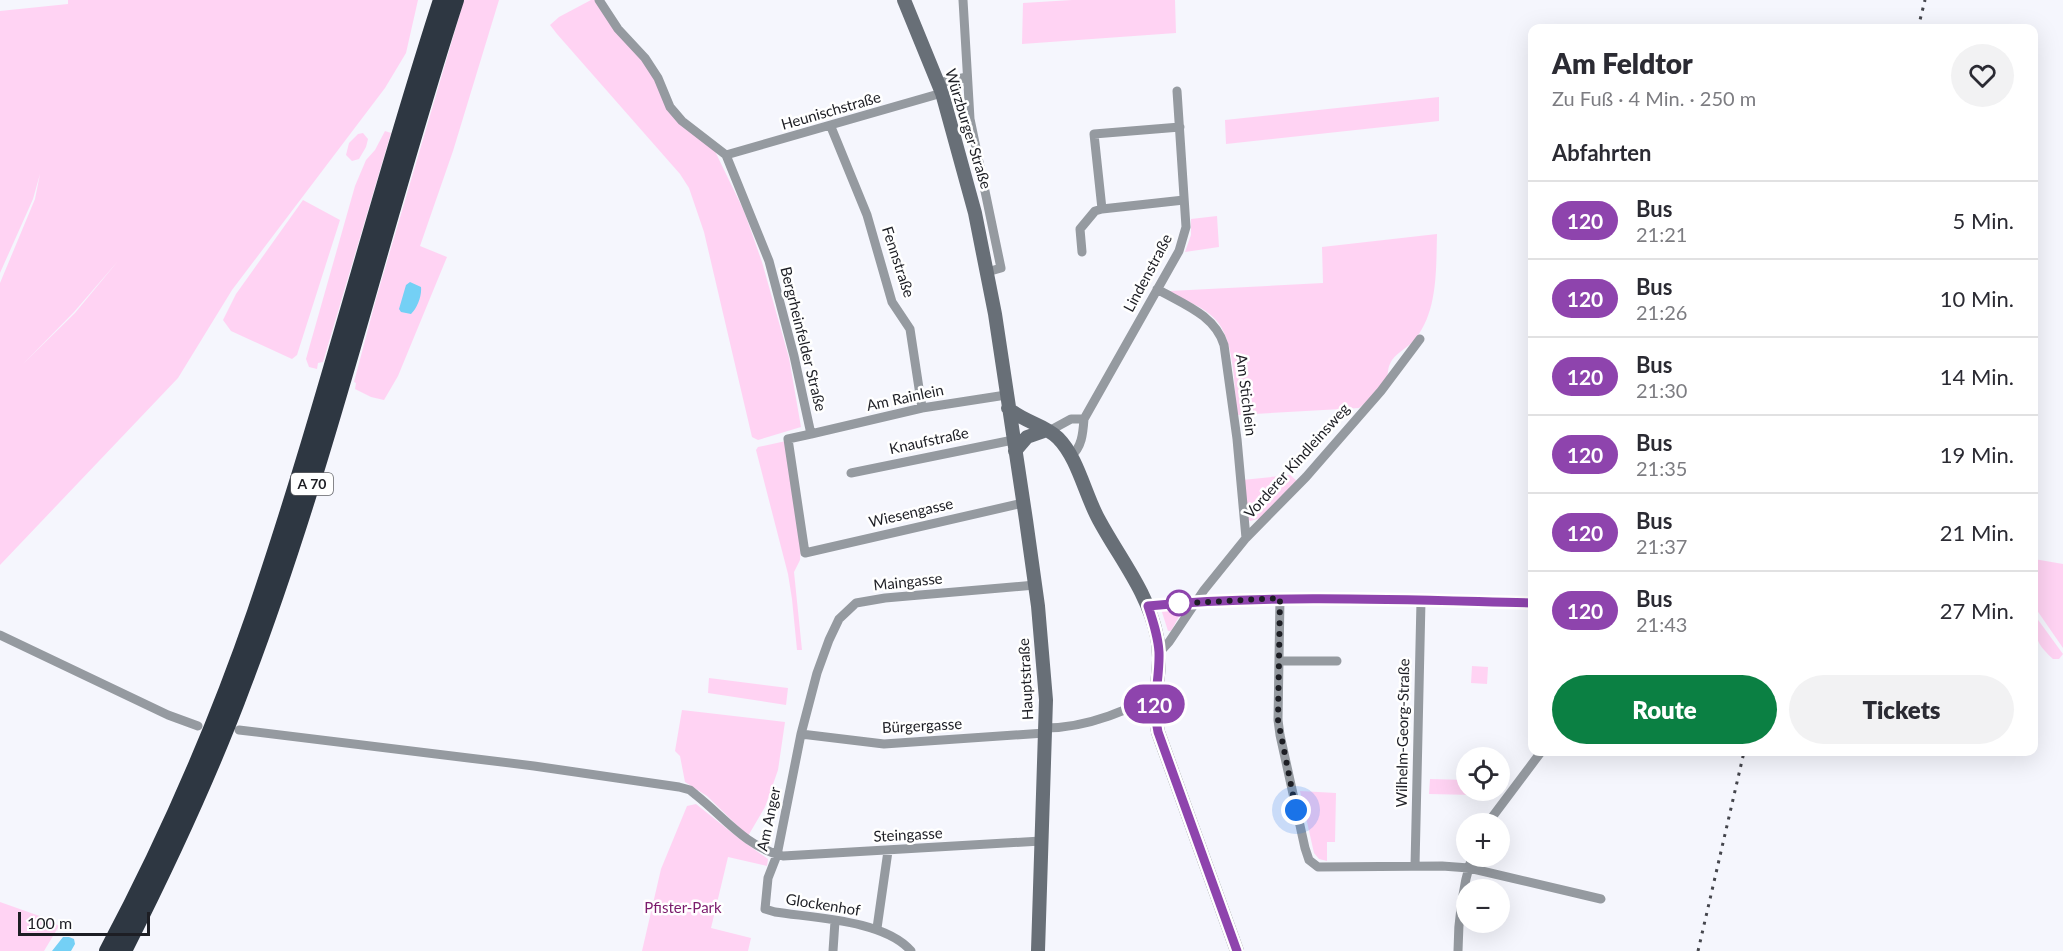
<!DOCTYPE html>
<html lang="de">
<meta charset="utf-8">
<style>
:root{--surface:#fff;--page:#f2f2f3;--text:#2b2b33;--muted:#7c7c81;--line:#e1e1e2;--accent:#0b8043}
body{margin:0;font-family:Lato,sans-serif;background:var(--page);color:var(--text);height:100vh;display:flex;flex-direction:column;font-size:22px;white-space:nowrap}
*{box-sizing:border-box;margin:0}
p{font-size:20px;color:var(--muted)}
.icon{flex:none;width:33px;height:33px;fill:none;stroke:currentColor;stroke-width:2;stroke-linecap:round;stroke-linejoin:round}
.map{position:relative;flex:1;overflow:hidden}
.sheet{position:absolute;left:1528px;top:24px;width:510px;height:732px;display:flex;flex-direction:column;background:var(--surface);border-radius:12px;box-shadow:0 6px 24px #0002}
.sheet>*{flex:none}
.badge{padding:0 12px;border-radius:20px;font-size:21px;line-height:39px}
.fabs{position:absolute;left:1456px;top:747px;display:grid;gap:12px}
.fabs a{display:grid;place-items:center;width:54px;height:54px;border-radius:50%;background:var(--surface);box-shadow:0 6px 24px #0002;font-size:30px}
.scale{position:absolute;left:18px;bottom:15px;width:132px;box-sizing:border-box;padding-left:6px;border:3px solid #1d1e24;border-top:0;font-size:16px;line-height:21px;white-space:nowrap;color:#1d1e24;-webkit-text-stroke:4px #fff;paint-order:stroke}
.you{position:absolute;width:30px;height:30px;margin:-15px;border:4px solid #fff;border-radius:50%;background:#1a73e8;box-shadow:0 0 0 9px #1a73e833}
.map>.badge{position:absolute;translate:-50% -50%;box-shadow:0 0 0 3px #fff}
h2{padding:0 24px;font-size:22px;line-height:54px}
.round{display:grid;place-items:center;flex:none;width:63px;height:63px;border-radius:32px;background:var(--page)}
.headline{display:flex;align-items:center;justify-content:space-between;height:102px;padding:0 24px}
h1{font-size:28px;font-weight:800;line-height:45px}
.primary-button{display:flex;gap:12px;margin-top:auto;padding:12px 24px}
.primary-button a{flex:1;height:69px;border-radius:36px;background:var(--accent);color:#fff;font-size:24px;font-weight:800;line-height:69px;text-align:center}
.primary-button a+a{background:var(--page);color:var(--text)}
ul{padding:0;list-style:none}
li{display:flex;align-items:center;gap:18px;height:78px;padding:0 24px;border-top:2px solid var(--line)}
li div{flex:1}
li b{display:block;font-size:22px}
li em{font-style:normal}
li .badge{min-width:66px;font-weight:700;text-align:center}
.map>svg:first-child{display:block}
</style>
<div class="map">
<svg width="2063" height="951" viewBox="0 0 2063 951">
<rect width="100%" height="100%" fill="#f5f6fd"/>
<path fill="#ffd3f3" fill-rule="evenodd" d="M68 0H418L406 53 385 88 232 290 178 378 0 565V283L35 199 40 174 33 199 0 273V11L68 4ZM118 261 75 313 23 364 74 312Z
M464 0H499L453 151 420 246 447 257 398 376 384 400 371 397 355 389 356 383 354 382 376 299Z
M591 0H598L645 58 670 108 712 145 744 211 762 262 789 358 801 427 758 440 752 437 704 232 689 188 680 174 557 34 550 25 559 17Z
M1072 0H1175L1176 33 1022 44 1023 3Z
M1439 97V121L1226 144 1225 120Z
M385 131 391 133 323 362 318 363 317 369 309 367 306 359 355 186 366 160 375 150Z
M363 133 368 139 366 147 359 159 352 161 346 155 349 143 358 134Z
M303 200 340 220 297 355 292 359 231 331 223 320 236 294Z
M1217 216 1219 247 1185 252 1191 235V219Z
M1437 234C1436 268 1438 310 1416 338 1409 347 1399 351 1392 360 1387 369 1389 369 1387 377 1383 390 1368 400 1359 408L1237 415C1234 387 1235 339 1215 319 1204 307 1184 300 1170 293V291L1323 283 1322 247Z
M786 441 801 543 800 560 794 572 802 650H797L792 599 788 574 756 450 758 447Z
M1290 475 1297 481 1261 518 1250 521 1247 519 1242 480Z
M2034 559 2063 564V648L2034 606Z
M1181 607 1182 611 1171 631H1168L1161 609Z
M2036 617 2063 654 2059 659H2053C2038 645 2033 637 2036 617Z
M1472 666 1488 667 1487 684 1471 683Z
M709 678 788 688 786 705 708 693Z
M682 710 785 722 778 770 765 807 748 836 707 796 685 782 680 756 675 751Z
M1430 779 1467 780V790L1475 791 1474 795 1429 794Z
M1300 791 1336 793 1335 842H1327V861L1319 859 1314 853Z
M696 804 741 840 768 859 767 866 728 857 711 928 751 938 748 951H642L661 869 687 806Z
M0 902 48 919 59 926 44 951H0Z"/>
<path fill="#74d0f5" d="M410 282 421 287C422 296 417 308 411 314L401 312 399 309 406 285Z
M63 937H69L74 939 75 944 71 951H52Z"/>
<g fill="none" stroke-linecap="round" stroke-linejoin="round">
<path stroke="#959aa0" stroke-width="9" d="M599 0 618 29 645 58 658 78 670 107 682 121 726 155
M963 0 970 119 1001 268 987 272
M938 83 967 77
M831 127 867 215 892 302 910 329 922 408
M1180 127 1094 134 1102 209 1184 200
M726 155 769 261 794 356 811 434 788 439 805 553 1023 503
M726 155 942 93
M1082 252 1080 229 1095 211 1102 209
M1157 289C1183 304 1215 315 1224 345L1237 439 1246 538
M1049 431 1071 419H1084
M811 434 922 408 1006 395
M1070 457C1082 448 1083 433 1084 419L1179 251 1186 227 1177 91
M851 473 1013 440
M1280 598 1278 720 1280 735 1305 848 1309 860 1318 867 1442 866 1469 868 1601 899
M1148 606C1276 594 1405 600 1533 603
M0 635 168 715 198 726
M1159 653 1169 642 1204 590 1246 538 1306 477 1381 391 1420 339
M1280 661H1337
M1045 728C1067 728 1089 723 1109 716 1125 710 1137 704 1154 702
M239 730 534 766 679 787 690 790 696 795C725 818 746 847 783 856L1041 841
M801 734 884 744 1045 733
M1487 824 1541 752
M1415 866 1421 601
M877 928 888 851
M833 951 835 921
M911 951C885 920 814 918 775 912L765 909 768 878 777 855 801 734 817 673 829 640 839 619 856 603 885 598 1035 585
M1458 951C1458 920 1463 886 1472 856"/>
<path stroke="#686f77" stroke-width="14" d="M904 0 942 93 975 213 995 314 1026 520 1038 606 1046 700 1038 951
M1008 408C1023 422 1044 424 1058 438 1078 458 1085 495 1099 520 1120 559 1148 592 1157 637 1164 670 1150 698 1158 732L1237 951
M1015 451 1027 437 1047 430"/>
<path stroke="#2e3742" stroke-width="16" d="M107 951C165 842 215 728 255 612 324 410 375 203 441 0
M124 951C168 864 210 775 244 683 329 460 382 227 456 0"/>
<path stroke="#44454c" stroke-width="3" stroke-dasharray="3 6" stroke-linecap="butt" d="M1918 28 1925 0
M1698 951 1744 752"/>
</g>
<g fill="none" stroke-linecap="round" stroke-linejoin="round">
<defs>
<path id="line" d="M1237 951 1158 732C1151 703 1160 681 1159 652 1158 636 1153 621 1148 606 1276 594 1405 600 1533 603"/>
</defs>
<use href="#line" stroke="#fff" stroke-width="14"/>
<use href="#line" stroke="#8e44ad" stroke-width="9"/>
<path stroke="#1d1e24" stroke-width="6" stroke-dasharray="0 10.8" d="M1179 603 1172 604 1280 598 1278 720 1296 810"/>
</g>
<circle fill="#fff" stroke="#8e44ad" stroke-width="3" cx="1179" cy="603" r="12"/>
<g text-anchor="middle" stroke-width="5" stroke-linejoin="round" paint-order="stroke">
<rect fill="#fff" stroke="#616266" stroke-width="1.5" x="291" y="473" width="42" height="22" rx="4.5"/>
<g font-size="14" font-weight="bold" fill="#1d1e24">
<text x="312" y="489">A 70</text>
</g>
<g font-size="15" fill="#1d1e24" stroke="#fff">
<text transform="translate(831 111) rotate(-16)" y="5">Heunischstraße</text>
<text transform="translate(968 129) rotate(73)" y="5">Würzburger Straße</text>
<text transform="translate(898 262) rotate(72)" y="5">Fennstraße</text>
<text transform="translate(1148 273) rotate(-62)" y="5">Lindenstraße</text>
<text transform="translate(803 339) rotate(76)" y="5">Bergrheinfelder Straße</text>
<text transform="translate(1246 395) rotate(83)" y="5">Am Stichlein</text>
<text transform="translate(905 398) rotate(-12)" y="5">Am Rainlein</text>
<text transform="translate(929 441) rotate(-12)" y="5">Knaufstraße</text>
<text transform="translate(1297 461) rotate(-48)" y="5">Vorderer Kindleinsweg</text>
<text transform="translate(911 513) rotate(-13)" y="5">Wiesengasse</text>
<text transform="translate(908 582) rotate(-6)" y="5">Maingasse</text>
<text transform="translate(1026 679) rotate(-93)" y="5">Hauptstraße</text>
<text transform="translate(922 726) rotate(-3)" y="5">Bürgergasse</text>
<text transform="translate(1403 733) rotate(-89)" y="5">Wilhelm-Georg-Straße</text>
<text transform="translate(769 819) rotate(-78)" y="5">Am Anger</text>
<text transform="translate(908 835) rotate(-3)" y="5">Steingasse</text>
<text transform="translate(823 905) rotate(9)" y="5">Glockenhof</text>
</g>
<g font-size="15" fill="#7b1b6c" stroke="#fff">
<text x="683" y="913">Pfister-Park</text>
</g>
</g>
</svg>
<div class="fabs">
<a><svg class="icon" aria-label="locate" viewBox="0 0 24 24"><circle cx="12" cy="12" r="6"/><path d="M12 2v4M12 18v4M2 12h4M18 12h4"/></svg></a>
<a>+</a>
<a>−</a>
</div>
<div class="scale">100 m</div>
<div class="you" style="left:1296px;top:810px"></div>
<b class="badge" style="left:1154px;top:704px;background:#8e44ad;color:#fff">120</b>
<section class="sheet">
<div class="headline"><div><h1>Am Feldtor</h1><p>Zu Fuß · 4 Min. · 250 m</p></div><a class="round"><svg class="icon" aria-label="heart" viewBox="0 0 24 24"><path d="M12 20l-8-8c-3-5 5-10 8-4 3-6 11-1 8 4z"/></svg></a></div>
<h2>Abfahrten</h2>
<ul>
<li><span class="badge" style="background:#8e44ad;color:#fff">120</span><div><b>Bus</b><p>21:21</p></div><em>5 Min.</em></li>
<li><span class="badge" style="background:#8e44ad;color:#fff">120</span><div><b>Bus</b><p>21:26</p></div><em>10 Min.</em></li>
<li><span class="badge" style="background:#8e44ad;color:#fff">120</span><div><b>Bus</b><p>21:30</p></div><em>14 Min.</em></li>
<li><span class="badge" style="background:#8e44ad;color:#fff">120</span><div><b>Bus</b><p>21:35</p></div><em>19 Min.</em></li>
<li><span class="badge" style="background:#8e44ad;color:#fff">120</span><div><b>Bus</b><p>21:37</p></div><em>21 Min.</em></li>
<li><span class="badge" style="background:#8e44ad;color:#fff">120</span><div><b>Bus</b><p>21:43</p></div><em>27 Min.</em></li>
</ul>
<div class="primary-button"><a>Route</a><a>Tickets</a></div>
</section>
</div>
